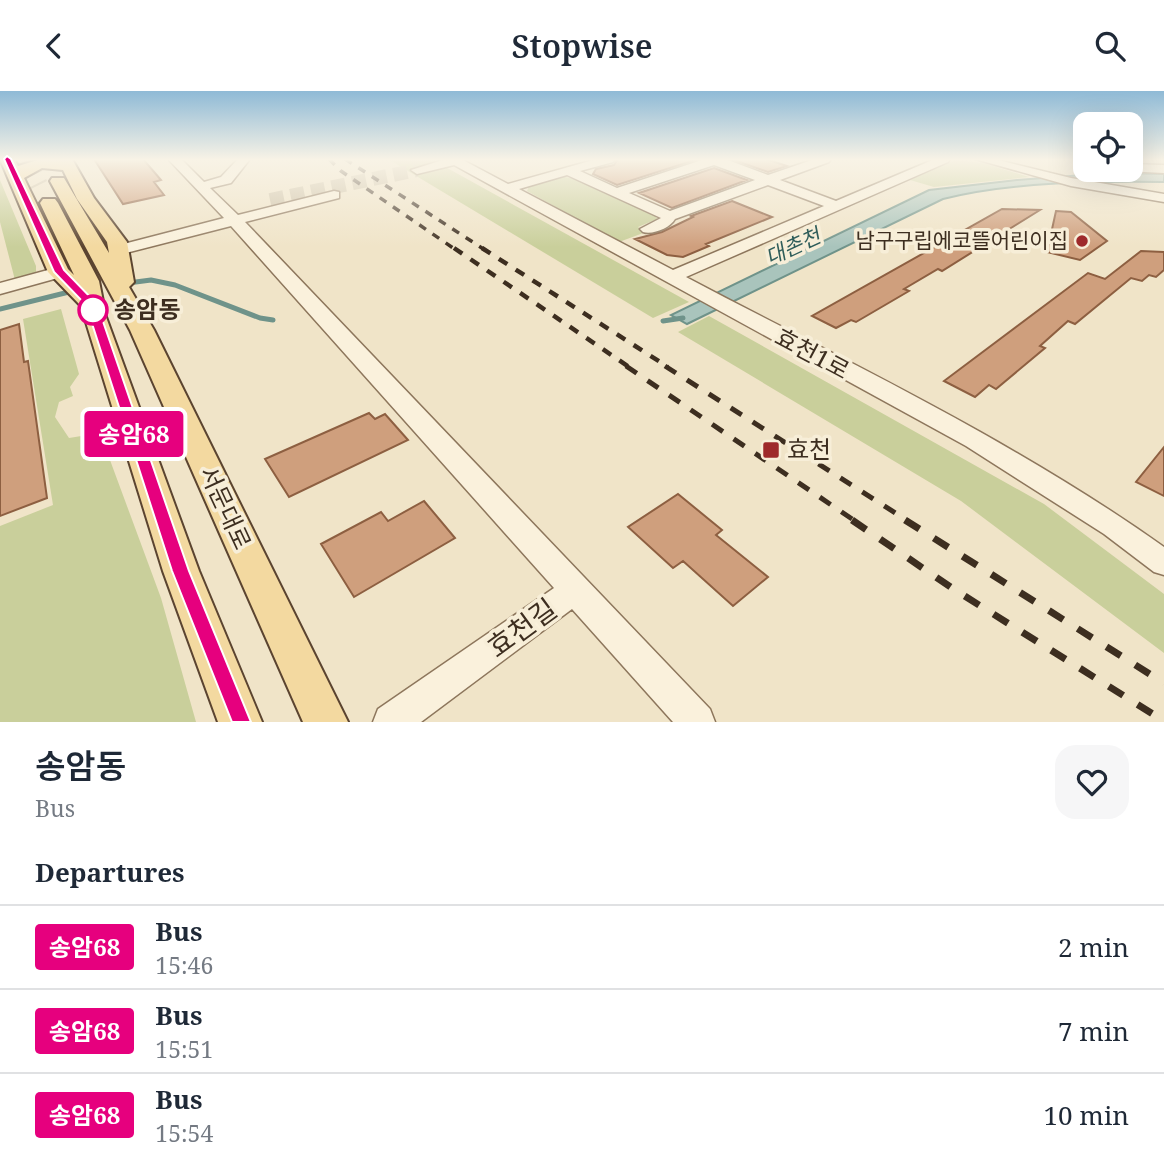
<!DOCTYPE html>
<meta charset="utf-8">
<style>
:root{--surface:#fff;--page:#f6f6f7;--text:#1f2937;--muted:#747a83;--line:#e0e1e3}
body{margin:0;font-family:"Noto Serif","Noto Sans KR",serif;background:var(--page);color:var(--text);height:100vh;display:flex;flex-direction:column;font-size:26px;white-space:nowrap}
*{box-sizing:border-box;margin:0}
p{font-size:23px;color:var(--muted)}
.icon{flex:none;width:38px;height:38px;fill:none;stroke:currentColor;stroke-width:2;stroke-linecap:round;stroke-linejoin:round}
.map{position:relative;height:631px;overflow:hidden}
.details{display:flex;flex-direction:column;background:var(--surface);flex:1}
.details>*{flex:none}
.badge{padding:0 14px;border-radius:5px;font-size:24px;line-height:46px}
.fabs{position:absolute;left:1073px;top:21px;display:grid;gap:14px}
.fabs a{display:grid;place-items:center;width:70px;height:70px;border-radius:14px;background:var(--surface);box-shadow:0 7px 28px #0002;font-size:35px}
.map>.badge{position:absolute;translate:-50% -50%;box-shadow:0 0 0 4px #fff}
h2{padding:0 35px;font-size:26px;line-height:63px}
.round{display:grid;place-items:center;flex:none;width:74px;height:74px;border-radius:21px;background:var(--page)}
.overview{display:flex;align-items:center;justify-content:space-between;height:119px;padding:0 35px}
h1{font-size:33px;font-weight:600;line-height:52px}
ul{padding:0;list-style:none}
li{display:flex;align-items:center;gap:21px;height:84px;padding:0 35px;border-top:2px solid var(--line)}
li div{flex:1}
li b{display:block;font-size:26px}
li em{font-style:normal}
li .badge{min-width:77px;font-weight:700;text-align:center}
header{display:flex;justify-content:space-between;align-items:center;height:91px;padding:0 35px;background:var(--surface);font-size:32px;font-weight:600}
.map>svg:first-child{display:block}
</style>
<header><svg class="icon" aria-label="back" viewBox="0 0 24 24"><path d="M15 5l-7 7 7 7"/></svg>Stopwise<svg class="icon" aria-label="search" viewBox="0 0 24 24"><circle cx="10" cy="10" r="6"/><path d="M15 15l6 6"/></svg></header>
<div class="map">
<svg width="1164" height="631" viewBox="0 0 1164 631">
<rect width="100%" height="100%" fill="#f0e4c8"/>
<path fill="#c9cf9b" d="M388 68H431L689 211 653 227Z
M955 69 983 72 1029 86 934 96 910 89Z
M560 85 576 88 655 124 657 128 638 136 646 141 619 151 527 100 529 95Z
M0 89 36 175V181L15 189 0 131Z
M61 218 79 283 70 296 73 305 59 311 55 326 69 347 100 342 161 507 196 631H0V435L53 414 23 228Z
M709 225 1044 413 1164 503V562L961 410 678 241Z"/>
<path fill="#a9c4bc" stroke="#6f938a" stroke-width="2" d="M1110 82 1164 83V91C1095 90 1009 91 943 108L687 233 671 224 929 99 1017 89Z"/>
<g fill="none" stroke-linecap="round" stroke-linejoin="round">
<path stroke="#6f938a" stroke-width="5" d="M128 192 151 189 175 194 260 227 273 229
M0 218 73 200
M663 230 683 227"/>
</g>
<path fill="#cf9f7d" stroke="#8d5f41" stroke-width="2" d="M94 68H143L161 89 154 91 164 104 123 113Z
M618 68H698L617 94 593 83 596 78 614 74Z
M731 68H766L787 75 768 81Z
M714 77 747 89 672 117 639 102Z
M732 110 772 126 706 153 709 155 683 166 667 164 635 148 662 141 693 126 691 125Z
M1002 118 1040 119 942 180 938 178 904 198 909 200 856 231 851 229 836 237 812 225Z
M1056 120 1071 121 1107 150 1080 169 1047 161Z
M1141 160 1164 161V179L1156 186 1149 184 1142 190 1131 187 1075 233 1068 230 1040 255 1045 257 996 298 989 294 975 306 944 290 1088 182 1105 188Z
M19 233 24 271 28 270 47 407 0 425V239Z
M369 322 375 328 385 323 408 349 289 406 265 368Z
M1164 356V405L1136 391Z
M678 403 722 439 716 444 768 486 733 515 683 470 673 477 628 436Z
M424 410 455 447 354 506 321 453 381 421 388 430Z"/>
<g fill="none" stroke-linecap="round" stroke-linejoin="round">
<path stroke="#ccc0a6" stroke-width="14" stroke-dasharray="14 7" stroke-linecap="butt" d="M270 109 417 79"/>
<path stroke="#ccc0a6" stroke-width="18" stroke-dasharray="18 9" stroke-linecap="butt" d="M26 68 39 94"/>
<defs>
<path id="minor" d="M168 68H181L204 91 221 86 238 68H250L231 92 210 97 238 124 334 100 339 101V107L245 131 710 618 715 631H673L572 518 421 631H373L378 618 554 497 231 135 118 164 112 162 110 159 112 156 224 127Z
M446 68H461L508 93 597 68H615L613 71 580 80 617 97 705 68H725L768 84 815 68H831L829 71 780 89 836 110 935 68H950L948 71 686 186C847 271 1015 350 1164 456V484L1154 481 1104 443 966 355 454 74 417 83 411 79ZM714 74 755 89 670 120 629 102ZM567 84 661 127 640 138 643 141C653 144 670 137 675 128L768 94 824 115 673 179 519 98Z
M975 68H994L1071 87 1164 103V111L1071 95Z
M1130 73 1164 74V82L1125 80 1130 79Z
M59 176 65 177 68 181 65 185 0 203V192Z"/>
<path id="major" d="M0 68H14L18 75 41 68H72L94 107 127 151 134 191 129 196 154 239 348 631H303L130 239 50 90 52 87H64L109 162 107 151 77 108 63 79 42 77 24 87 68 178 74 184 40 112 43 108H55L58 112 99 190 106 226 199 480 262 631H218L163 480 81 215 48 181Z"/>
</defs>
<use href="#minor" stroke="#8d765c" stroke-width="3"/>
<use href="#major" stroke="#5b4430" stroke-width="4"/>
<use href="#minor" fill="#faf1dc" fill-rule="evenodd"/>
<use href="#major" fill="#f3d9a0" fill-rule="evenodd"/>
<path stroke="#3d2e20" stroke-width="3.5" stroke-dasharray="8 8" stroke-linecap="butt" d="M329 68 341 80 456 159
M345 68 485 159"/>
<path stroke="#3d2e20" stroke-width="4.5" stroke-dasharray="10 10" stroke-linecap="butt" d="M454 157 629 276
M482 157 668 276"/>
<path stroke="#3d2e20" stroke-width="5" stroke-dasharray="13 13" stroke-linecap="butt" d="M626 275 855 430
M665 275 908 430"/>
<path stroke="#3d2e20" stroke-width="7" stroke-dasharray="17 17" stroke-linecap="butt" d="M852 429 955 499 1164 630
M905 429 1164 592"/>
</g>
<linearGradient id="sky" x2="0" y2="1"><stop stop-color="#8fbad6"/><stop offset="0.44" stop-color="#f8f3e6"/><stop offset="1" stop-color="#f8f3e6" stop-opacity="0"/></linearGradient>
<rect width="1164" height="156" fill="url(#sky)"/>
<path fill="#e6007e" stroke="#fff" stroke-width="2" d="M7 65 11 68 64 179 97 213 189 480 251 631H232L172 480 86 214 54 181 4 68Z"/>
<g fill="#9e2a2b" stroke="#f7eed8" stroke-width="2.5">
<circle cx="1082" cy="150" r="7"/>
<rect x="762" y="350" width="18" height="18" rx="3.5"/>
</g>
<circle fill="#fff" stroke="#e6007e" stroke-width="3.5" cx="93" cy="219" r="14"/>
<g text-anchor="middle" stroke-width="7" stroke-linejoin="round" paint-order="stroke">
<g font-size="21" fill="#3d2e20" stroke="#f7eed8" text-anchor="end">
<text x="1068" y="157">남구구립에코뜰어린이집</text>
</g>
<g font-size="21" font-style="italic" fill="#2f5d5a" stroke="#f7eed8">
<text transform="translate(793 156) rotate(-25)" y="7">대촌천</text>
</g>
<g font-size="24" font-weight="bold" fill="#3d2e20" stroke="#f7eed8" text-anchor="start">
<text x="114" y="227">송암동</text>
</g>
<g font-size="24" fill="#3d2e20" stroke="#f7eed8">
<text transform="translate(812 263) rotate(28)" y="8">효천1로</text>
<text transform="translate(225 417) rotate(65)" y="8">서문대로</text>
</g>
<g font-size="24" fill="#3d2e20" stroke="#f7eed8" text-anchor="start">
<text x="787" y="367">효천</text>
</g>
<g font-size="28" fill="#3d2e20" stroke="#f7eed8">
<text transform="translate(522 537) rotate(-36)" y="10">효천길</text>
</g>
</g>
</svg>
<div class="fabs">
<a><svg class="icon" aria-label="locate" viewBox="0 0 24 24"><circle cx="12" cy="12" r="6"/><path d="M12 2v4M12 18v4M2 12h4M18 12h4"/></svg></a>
</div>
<b class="badge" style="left:134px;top:343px;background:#e6007e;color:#fff">송암68</b>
</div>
<section class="details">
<div class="overview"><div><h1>송암동</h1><p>Bus</p></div><a class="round"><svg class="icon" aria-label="heart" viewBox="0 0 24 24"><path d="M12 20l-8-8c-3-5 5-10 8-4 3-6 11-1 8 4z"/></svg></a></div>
<h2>Departures</h2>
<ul>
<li><span class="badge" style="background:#e6007e;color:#fff">송암68</span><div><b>Bus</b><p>15:46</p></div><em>2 min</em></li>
<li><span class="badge" style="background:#e6007e;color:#fff">송암68</span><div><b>Bus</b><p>15:51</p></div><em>7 min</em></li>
<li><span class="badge" style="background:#e6007e;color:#fff">송암68</span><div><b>Bus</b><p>15:54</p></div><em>10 min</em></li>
</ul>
</section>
